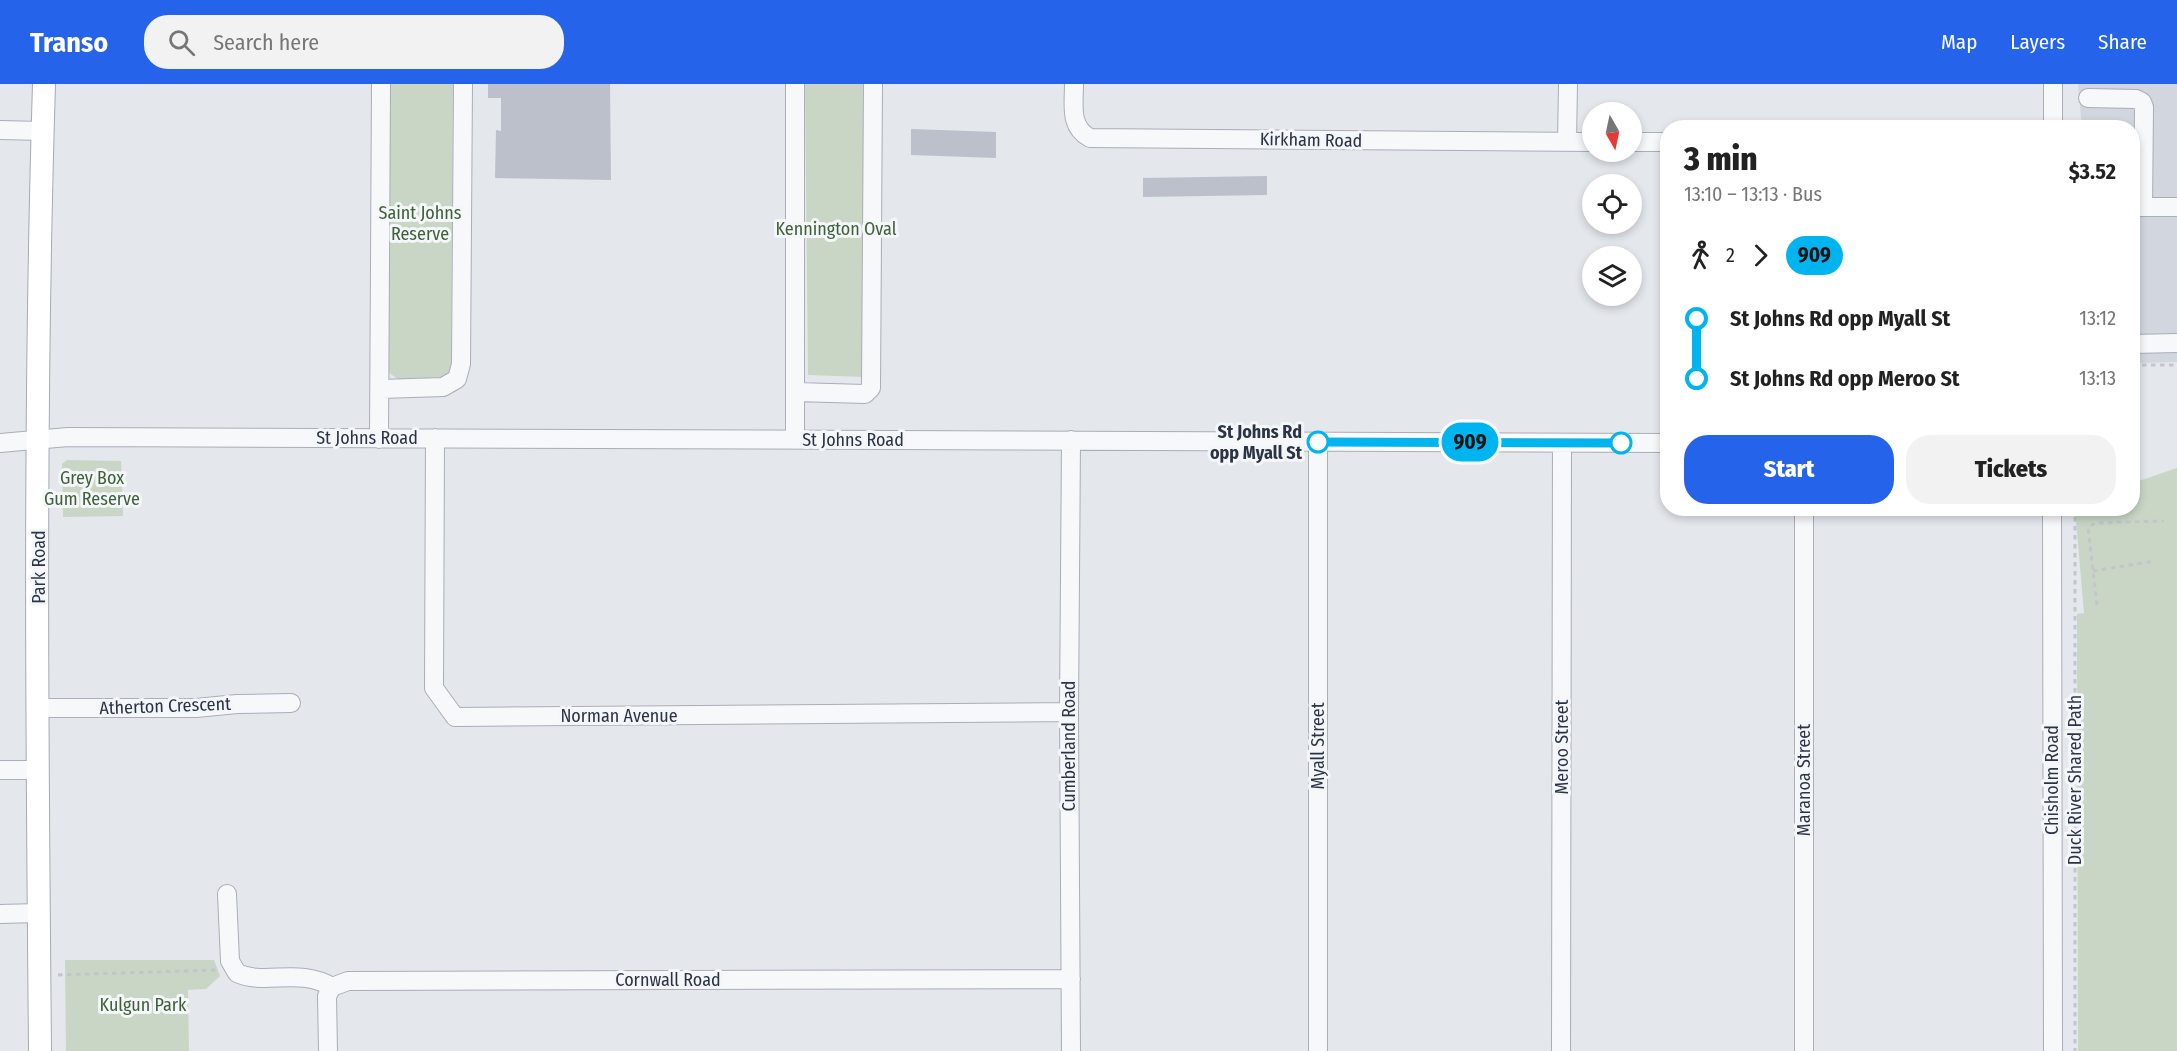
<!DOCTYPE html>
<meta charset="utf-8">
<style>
:root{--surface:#fff;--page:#f2f2f2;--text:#222;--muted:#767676;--accent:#2563eb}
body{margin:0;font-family:"Fira Sans Condensed",sans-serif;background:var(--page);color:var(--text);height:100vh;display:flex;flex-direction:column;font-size:22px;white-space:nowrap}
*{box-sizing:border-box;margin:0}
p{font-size:20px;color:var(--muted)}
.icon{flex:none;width:33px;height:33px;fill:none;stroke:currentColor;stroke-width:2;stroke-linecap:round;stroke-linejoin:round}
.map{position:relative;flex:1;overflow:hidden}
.sheet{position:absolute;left:1660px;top:36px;width:480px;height:396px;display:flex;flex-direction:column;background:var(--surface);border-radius:24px;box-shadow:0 3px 9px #0003}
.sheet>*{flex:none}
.badge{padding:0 12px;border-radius:20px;font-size:21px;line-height:39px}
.needle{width:39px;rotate:171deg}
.tools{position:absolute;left:1582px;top:18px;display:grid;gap:12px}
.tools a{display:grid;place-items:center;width:60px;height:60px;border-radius:50%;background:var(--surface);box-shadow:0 3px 9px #0003;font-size:30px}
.map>.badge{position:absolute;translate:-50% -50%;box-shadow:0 0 0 3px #fff}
.legs{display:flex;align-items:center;gap:9px;height:66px;padding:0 24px;font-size:20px}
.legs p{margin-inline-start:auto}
.summary{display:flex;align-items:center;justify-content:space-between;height:102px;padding:0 24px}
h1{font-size:33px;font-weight:800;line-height:45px}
.action{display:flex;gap:12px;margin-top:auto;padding:12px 24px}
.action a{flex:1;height:69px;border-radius:24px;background:var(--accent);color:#fff;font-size:24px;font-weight:800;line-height:69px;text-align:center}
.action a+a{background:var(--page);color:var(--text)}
ul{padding:0 24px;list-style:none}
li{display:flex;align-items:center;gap:21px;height:60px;font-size:22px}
li i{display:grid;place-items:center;width:9px;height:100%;margin:0 8px;background:currentColor}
li i::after{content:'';width:15px;height:15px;margin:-8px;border:4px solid;border-radius:50%;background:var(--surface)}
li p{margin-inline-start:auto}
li:first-child i{background:linear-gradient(#0000 50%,currentColor 0)}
li:last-child i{background:linear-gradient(currentColor 50%,#0000 0)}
header{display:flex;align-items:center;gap:36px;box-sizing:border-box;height:84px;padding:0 30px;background:var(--accent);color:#fff}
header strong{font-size:28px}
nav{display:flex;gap:33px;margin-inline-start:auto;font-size:21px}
.search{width:420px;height:54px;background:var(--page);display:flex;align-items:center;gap:15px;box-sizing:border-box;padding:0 21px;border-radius:24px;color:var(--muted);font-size:22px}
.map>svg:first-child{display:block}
</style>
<header>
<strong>Transo</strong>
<div class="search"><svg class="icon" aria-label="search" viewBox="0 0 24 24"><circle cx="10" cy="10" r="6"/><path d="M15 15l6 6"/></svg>Search here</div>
<nav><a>Map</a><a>Layers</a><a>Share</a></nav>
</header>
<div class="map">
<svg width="2177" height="967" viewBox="0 0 2177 967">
<rect width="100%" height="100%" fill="#e4e7ec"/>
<path fill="#d2d6de" d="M2078 0H2177V278L2133 279V44L2082 43Z"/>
<path fill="#c9d6c5" d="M389 0H453L451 280 449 289 441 293 399 296 388 288Z
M805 0H866L864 293 808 291Z
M67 376 121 377 123 432 63 433 62 380Z
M2177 384V967H2078L2077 530 2084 529 2075 425 2133 424V399Z
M65 876H214L220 892 206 905 188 906 189 967H66Z"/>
<path fill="#bbc0ca" d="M488 0H610L611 96 495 94 496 46 501 47V14H488Z
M911 45 996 48V74L911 71Z
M1267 92V111L1143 113V94Z"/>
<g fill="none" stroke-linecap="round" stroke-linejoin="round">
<defs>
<path id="minor" d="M1074 0C1074 21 1069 43 1090 54L1593 58
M2053 0V44
M2088 14 2136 15 2142 18 2144 23 2143 123
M0 46 43 47
M1567 58 1568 0
M1632 58H1668
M2133 123H2177
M2133 260 2177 259
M381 305 443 303 457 295 461 280 463 0
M796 308 865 310 871 304 873 0
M435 354 434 604 455 633 1069 628
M379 355 381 0
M795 356V0
M1318 358V967
M0 359 68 353 1668 359
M2052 424 2053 967
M38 624H196L237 620 291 619
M0 686H38
M227 810 230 877 237 889C265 902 299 883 332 903
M0 830 38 829
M328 967 327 912 332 903 348 897 1071 895
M1071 967 1069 628 1071 356
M1561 967 1562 359
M1804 967V424"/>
<path id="major" d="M40 967C37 645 34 322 44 0"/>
</defs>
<use href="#minor" stroke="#a9aeb7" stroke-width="20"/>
<use href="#major" stroke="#a3abb8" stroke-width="24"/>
<path stroke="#c2c5cb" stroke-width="3" stroke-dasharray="4.5 4.5" stroke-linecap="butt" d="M2133 281H2177
M2075 424V967
M2093 487 2155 477
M2097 521 2088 444 2095 439 2164 437
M58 891 217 886"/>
<use href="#minor" stroke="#f7f8fa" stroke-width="18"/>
<use href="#major" stroke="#fff" stroke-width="22"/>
</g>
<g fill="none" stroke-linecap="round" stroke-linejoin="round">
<defs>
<path id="line-1" d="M1318 358 1621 359"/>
</defs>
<use href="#line-1" stroke="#fff" stroke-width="14"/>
<use href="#line-1" stroke="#00b5ef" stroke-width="9"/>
</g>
<g fill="#fff" stroke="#00b5ef" stroke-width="3">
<circle cx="1318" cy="358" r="10"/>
<circle cx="1621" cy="359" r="10"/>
</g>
<g text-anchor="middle" stroke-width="6" stroke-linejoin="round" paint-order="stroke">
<g font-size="18" fill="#2b3445" stroke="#f4f6f9">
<text transform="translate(1311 56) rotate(1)" y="6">Kirkham Road</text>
<text x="367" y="360">St Johns Road</text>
<text x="853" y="362">St Johns Road</text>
<text transform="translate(39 483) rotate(-90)" y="6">Park Road</text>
<text transform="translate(165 622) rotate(-2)" y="6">Atherton Crescent</text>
<text x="619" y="638">Norman Avenue</text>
<text transform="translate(1069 662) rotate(-90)" y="6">Cumberland Road</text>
<text transform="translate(1318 662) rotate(-90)" y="6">Myall Street</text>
<text transform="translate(1562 663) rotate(-90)" y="6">Meroo Street</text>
<text transform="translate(1804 696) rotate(-90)" y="6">Maranoa Street</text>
<text transform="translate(2052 696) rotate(-90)" y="6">Chisholm Road</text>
<text transform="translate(2075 696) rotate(-90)" y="6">Duck River Shared Path</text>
<text x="668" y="902">Cornwall Road</text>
</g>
<g font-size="18" fill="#3f6138" stroke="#f4f6f9">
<text x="420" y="135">Saint Johns<tspan x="420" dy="21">Reserve</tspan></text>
<text x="836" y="151">Kennington Oval</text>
<text x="92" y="400">Grey Box<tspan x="92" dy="21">Gum Reserve</tspan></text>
<text x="143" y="927">Kulgun Park</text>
</g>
<g font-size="18" font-weight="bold" fill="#2b3445" stroke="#f4f6f9" text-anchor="end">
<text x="1302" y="354">St Johns Rd<tspan x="1302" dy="21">opp Myall St</tspan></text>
</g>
</g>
</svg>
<div class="tools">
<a><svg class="needle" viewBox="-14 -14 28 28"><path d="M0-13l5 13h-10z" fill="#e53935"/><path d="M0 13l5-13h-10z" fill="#767676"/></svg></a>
<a><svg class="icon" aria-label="locate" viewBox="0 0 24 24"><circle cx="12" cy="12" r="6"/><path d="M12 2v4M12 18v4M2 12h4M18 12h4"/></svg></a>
<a><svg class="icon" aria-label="layers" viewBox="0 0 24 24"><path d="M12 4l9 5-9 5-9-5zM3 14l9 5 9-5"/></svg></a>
</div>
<b class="badge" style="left:1470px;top:358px;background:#00b5ef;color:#111">909</b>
<section class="sheet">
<div class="summary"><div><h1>3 min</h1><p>13:10 – 13:13 · Bus</p></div><b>$3.52</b></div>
<div class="legs"><svg class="icon" aria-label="walk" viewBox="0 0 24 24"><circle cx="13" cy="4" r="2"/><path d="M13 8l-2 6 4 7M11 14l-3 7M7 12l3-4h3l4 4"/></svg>2<svg class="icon" aria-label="forward" viewBox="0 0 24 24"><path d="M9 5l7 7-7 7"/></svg><b class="badge" style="background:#00b5ef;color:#111">909</b></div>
<ul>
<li><i style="color:#00b5ef"></i><b>St Johns Rd opp Myall St</b><p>13:12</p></li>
<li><i style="color:#00b5ef"></i><b>St Johns Rd opp Meroo St</b><p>13:13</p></li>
</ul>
<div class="action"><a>Start</a><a>Tickets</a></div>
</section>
</div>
